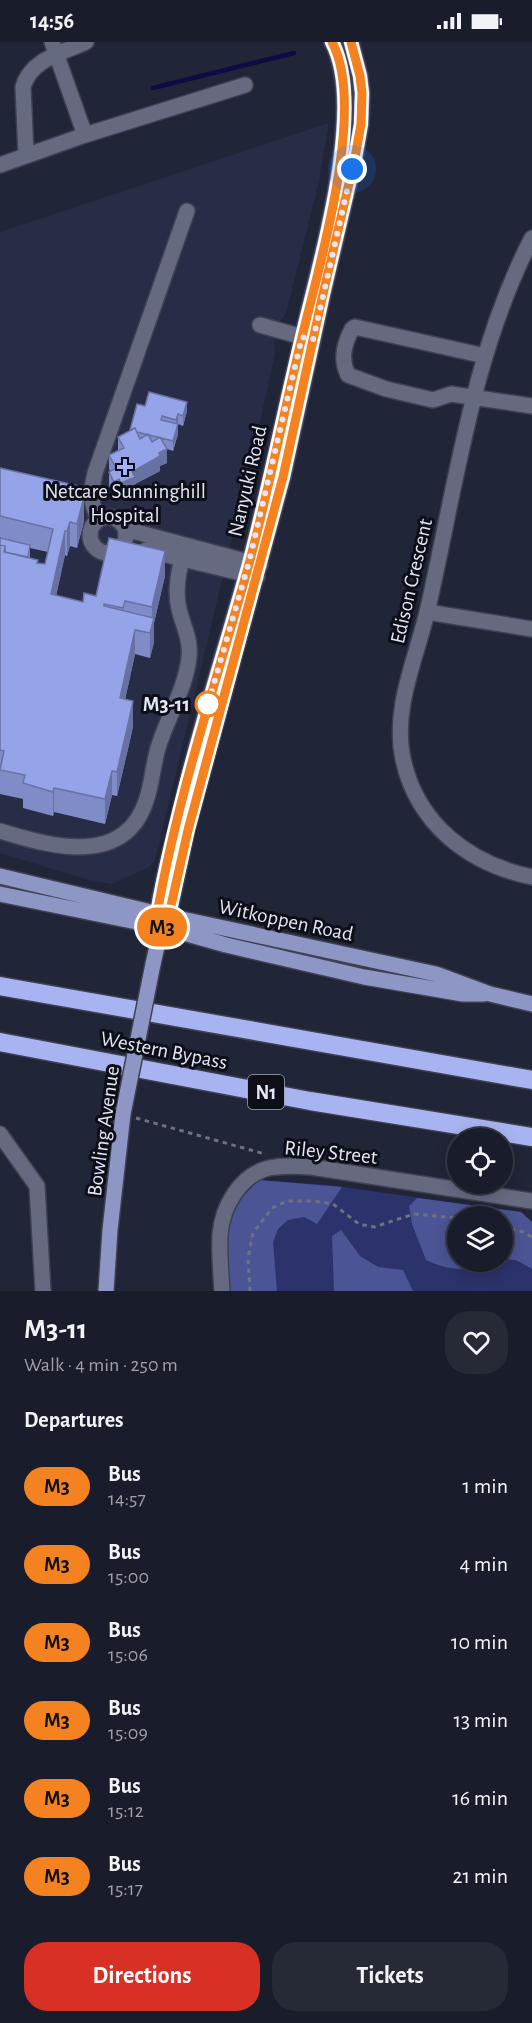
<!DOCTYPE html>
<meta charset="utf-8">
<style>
:root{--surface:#191c2a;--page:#262936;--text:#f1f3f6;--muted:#9fa1a8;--line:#373a47;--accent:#d93025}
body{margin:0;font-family:"Alegreya Sans",sans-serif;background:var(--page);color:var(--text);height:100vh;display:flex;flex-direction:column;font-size:22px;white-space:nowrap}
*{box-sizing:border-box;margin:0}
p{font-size:20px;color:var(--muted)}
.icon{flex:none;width:33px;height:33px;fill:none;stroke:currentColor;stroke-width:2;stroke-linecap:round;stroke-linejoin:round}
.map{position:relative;height:1249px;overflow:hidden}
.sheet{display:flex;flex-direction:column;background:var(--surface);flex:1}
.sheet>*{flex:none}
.badge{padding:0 12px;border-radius:20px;font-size:21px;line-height:39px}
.tools{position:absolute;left:447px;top:1086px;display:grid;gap:12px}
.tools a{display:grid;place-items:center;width:66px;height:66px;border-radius:50%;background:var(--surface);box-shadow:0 3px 15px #0003,0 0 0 2px var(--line);font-size:30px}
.you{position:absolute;width:30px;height:30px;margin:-15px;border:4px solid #fff;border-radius:50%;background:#1a73e8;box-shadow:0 0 0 9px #1a73e833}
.map>.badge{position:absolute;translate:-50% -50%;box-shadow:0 0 0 3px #fff}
h2{padding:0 24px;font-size:22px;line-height:54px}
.round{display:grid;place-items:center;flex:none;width:63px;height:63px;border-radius:24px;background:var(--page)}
.summary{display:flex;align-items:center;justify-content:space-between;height:102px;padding:0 24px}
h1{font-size:28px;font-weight:700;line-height:45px}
.button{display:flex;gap:12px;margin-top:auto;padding:12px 24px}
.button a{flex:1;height:69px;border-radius:24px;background:var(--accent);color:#fff;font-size:24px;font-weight:700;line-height:69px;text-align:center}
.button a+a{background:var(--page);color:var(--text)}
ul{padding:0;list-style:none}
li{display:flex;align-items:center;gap:18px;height:78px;padding:0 24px}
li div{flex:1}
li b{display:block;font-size:22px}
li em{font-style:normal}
li .badge{min-width:66px;font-weight:700;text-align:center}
.status{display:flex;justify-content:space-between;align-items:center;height:42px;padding:0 30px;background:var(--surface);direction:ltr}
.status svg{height:16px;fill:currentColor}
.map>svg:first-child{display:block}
</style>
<div class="status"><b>14:56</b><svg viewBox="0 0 49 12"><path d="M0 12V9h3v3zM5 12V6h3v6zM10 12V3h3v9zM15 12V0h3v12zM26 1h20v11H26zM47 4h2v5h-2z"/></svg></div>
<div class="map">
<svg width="532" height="1249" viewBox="0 0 532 1249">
<rect width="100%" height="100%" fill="#212538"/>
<path fill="#282d47" d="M329 81 318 143 286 271 280 279 274 298 275 311 259 384 155 818 149 825 112 842 89 838 0 811V190Z"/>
<path fill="#2c326b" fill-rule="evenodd" d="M259 1138 329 1143 521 1170 532 1180V1249H228ZM458 1174H502V1220H458Z"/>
<path fill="#4b5595" d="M259 1138 342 1145 317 1182 304 1175 288 1178 278 1187 273 1200 277 1249H228L224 1173Z
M417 1156 521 1170 532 1180V1227L516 1218 503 1217 502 1174H458V1220H493C468 1230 450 1229 426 1218L412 1182 409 1164Z
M341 1188 360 1214 378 1225 403 1228 413 1249H334L332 1194Z"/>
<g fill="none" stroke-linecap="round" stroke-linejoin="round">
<path stroke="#0e0a44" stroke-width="4.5" d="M153 46 294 11"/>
<defs>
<path id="minor" d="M52 0 85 93
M26 113 23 45C31 17 62 11 86 0
M0 123 85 93 245 43
M532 196C473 309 456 443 428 566 417 615 392 666 403 717 417 782 469 822 532 835
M260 283 313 298
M485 314 355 285 352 287C344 302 340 317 348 333L386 347 433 358 451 352 532 364
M90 493a18 18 0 1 1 36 0a18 18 0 1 1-36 0Z
M99 477C89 461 91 448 95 431L187 169
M125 487 260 523
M146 508 257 535
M427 570 532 587
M0 789C49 804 124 826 146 759 152 742 153 723 158 706 167 676 186 646 189 615 191 597 183 584 179 567 174 546 180 524 185 504
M0 1092 37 1144 43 1249
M222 1249C221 1231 219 1211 220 1193 222 1165 240 1133 269 1126 283 1123 297 1124 311 1125L532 1159"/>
<path id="major" d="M0 834 168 874 436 932 490 952 532 962
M0 852 166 886 226 903 364 935 463 952H484
M158 900C154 874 162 848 167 823 174 796 181 769 187 741 205 668 229 595 249 522 269 447 284 371 302 296 318 224 367 66 332 0
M153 922 158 900 166 886 187 788 283 435 323 252 355 116 361 82 362 51 360 34 351 0
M106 1249 110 1188 123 1072"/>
<path id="highway" d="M0 944 532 1038
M0 1000 310 1059 532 1095"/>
</defs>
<use href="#minor" stroke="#3f4152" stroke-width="18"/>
<use href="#major" stroke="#3f4152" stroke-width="18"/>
<use href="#highway" stroke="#3f4152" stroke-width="21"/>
<path stroke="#6d7182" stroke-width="3" stroke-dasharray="4.5 4.5" stroke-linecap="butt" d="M136 1076 265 1112
M502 1185 523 1190 532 1195
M250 1249 248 1216 253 1191 272 1166 287 1159H314L333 1162 359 1182 374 1185 414 1172 458 1176"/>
<use href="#minor" stroke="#656a81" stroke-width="15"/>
<use href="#major" stroke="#8d96c4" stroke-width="15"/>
<use href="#highway" stroke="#a8b4f1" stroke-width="18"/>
<defs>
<path id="major-bridge" d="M123 1072 153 922"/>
</defs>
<use href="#major-bridge" stroke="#3f4152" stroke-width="18" stroke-linecap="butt"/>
<use href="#major-bridge" stroke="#8d96c4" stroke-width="15"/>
</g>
<path fill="#808cc8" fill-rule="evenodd" d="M145 364 187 369 183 384 178 382V392L173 409 167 407V421L160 424V429L135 442V449L121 455 119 451 114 454 109 444V430L110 429 109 427V413L118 408V395L130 389Z
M0 426 79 454 84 479 77 506 70 504 67 514 65 513 56 554 83 560 96 554 165 534 154 581V600L150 616 135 612 125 658 133 684 131 694 117 754 112 753 105 782 54 770 53 774 23 766V757L0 752ZM30 506 48 510 45 522 38 521 30 516Z"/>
<path fill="#6872a2" d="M187 360V369L183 384V374Z
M178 372V392L173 409V399L176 387V378Z
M167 407V421L160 424V429L135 442V449L121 455V441L132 430Z
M119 437V451L114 454V440Z
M84 455V479L77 506V482Z
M70 480V504L67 514V489Z
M65 489V513L51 577V552Z
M165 509V534L154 581V600L150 616V591L152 584V565Z
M135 588V612L120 681V656Z
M133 659V684L131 694 117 754V730Z
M112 729V753L105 782V757Z
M54 746V770L53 774V750Z"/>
<path fill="#95a3e8" stroke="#6872a2" stroke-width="1.5" d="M149 350 187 360 183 374 178 372 176 378 162 374 161 378 178 382 173 399 137 390 135 386 130 388 137 362 145 364Z
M135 386 140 397 148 392 152 400 160 395 167 407 159 411 160 414 132 430 135 435 121 441 119 437 114 440 109 430 116 426 109 413 124 406 118 395Z
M0 426 79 444 77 453 84 455 77 482 70 480 67 489H65L51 552 83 560 84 551 96 554 109 496 165 509 152 565 125 559 123 566 104 562V564L154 576 150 591 135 588 120 656 133 659 131 669 117 730 112 729 105 757 54 746 53 750 23 741 25 733 0 728 4 709 0 708V503L5 504 4 510 38 518 37 521 45 522 53 487 0 474Z
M0 496 30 503 28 515 5 510V504L0 503Z"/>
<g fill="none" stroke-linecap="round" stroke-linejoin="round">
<defs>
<path id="line" d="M332 0C367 65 319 224 302 295 284 370 269 447 249 522 216 642 175 761 155 884L166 886 188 788 283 435 323 252 355 116 361 82 362 51 360 34 351 0"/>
</defs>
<use href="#line" stroke="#fff" stroke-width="14"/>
<use href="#line" stroke="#f58220" stroke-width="9"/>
<path stroke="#e3e6f4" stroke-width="6" stroke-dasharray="0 10.8" d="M208 662 207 666 249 520 302 295 313 298 352 127"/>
</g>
<path fill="#a3b2fd" stroke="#0d0e17" stroke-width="2" d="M122 416h6v6h6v6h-6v6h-6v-6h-6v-6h6z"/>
<circle fill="#fff" stroke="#f58220" stroke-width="3" cx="208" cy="662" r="12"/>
<g text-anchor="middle" stroke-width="6" stroke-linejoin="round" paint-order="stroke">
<rect fill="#0d0e17" stroke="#a3a5b2" stroke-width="1.5" x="248" y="1033" width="36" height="34" rx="4.5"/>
<g font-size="20" font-weight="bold" fill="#e3e6f4">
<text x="266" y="1057">N1</text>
</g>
<g font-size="21" fill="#e3e6f4" stroke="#0d0e17">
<text transform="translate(247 439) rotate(-77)" y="7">Nanyuki Road</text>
<text transform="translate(411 539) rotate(-77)" y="7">Edison Crescent</text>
<text transform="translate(286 878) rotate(12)" y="7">Witkoppen Road</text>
<text transform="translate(164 1008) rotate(11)" y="7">Western Bypass</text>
<text transform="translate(103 1089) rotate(-82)" y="7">Bowling Avenue</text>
<text transform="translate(331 1110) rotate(6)" y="7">Riley Street</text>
</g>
<g font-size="21" fill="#e3e6f4" stroke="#0d0e17">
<text x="125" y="456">Netcare Sunninghill<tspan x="125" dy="24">Hospital</tspan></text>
</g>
<g font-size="21" font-weight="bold" fill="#e3e6f4" stroke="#0d0e17" text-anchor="end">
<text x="190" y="669">M3-11</text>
</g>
</g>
</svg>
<div class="tools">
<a><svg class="icon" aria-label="locate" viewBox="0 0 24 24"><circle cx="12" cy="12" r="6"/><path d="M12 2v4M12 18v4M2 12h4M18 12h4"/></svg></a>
<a><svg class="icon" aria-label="layers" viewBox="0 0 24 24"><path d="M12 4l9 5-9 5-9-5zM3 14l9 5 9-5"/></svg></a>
</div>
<div class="you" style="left:352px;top:127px"></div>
<b class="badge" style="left:162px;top:885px;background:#f58220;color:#111">M3</b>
</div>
<section class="sheet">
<div class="summary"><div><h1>M3-11</h1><p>Walk · 4 min · 250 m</p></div><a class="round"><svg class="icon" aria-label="heart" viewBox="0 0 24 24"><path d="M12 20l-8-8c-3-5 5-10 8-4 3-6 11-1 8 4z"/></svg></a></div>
<h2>Departures</h2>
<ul>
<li><span class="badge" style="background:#f58220;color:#111">M3</span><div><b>Bus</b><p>14:57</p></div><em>1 min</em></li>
<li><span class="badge" style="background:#f58220;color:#111">M3</span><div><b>Bus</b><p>15:00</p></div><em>4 min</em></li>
<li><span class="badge" style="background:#f58220;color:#111">M3</span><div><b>Bus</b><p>15:06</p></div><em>10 min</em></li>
<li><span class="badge" style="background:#f58220;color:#111">M3</span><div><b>Bus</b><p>15:09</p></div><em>13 min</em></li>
<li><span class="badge" style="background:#f58220;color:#111">M3</span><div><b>Bus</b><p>15:12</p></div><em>16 min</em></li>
<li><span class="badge" style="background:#f58220;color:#111">M3</span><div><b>Bus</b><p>15:17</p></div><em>21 min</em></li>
</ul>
<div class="button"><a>Directions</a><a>Tickets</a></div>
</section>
